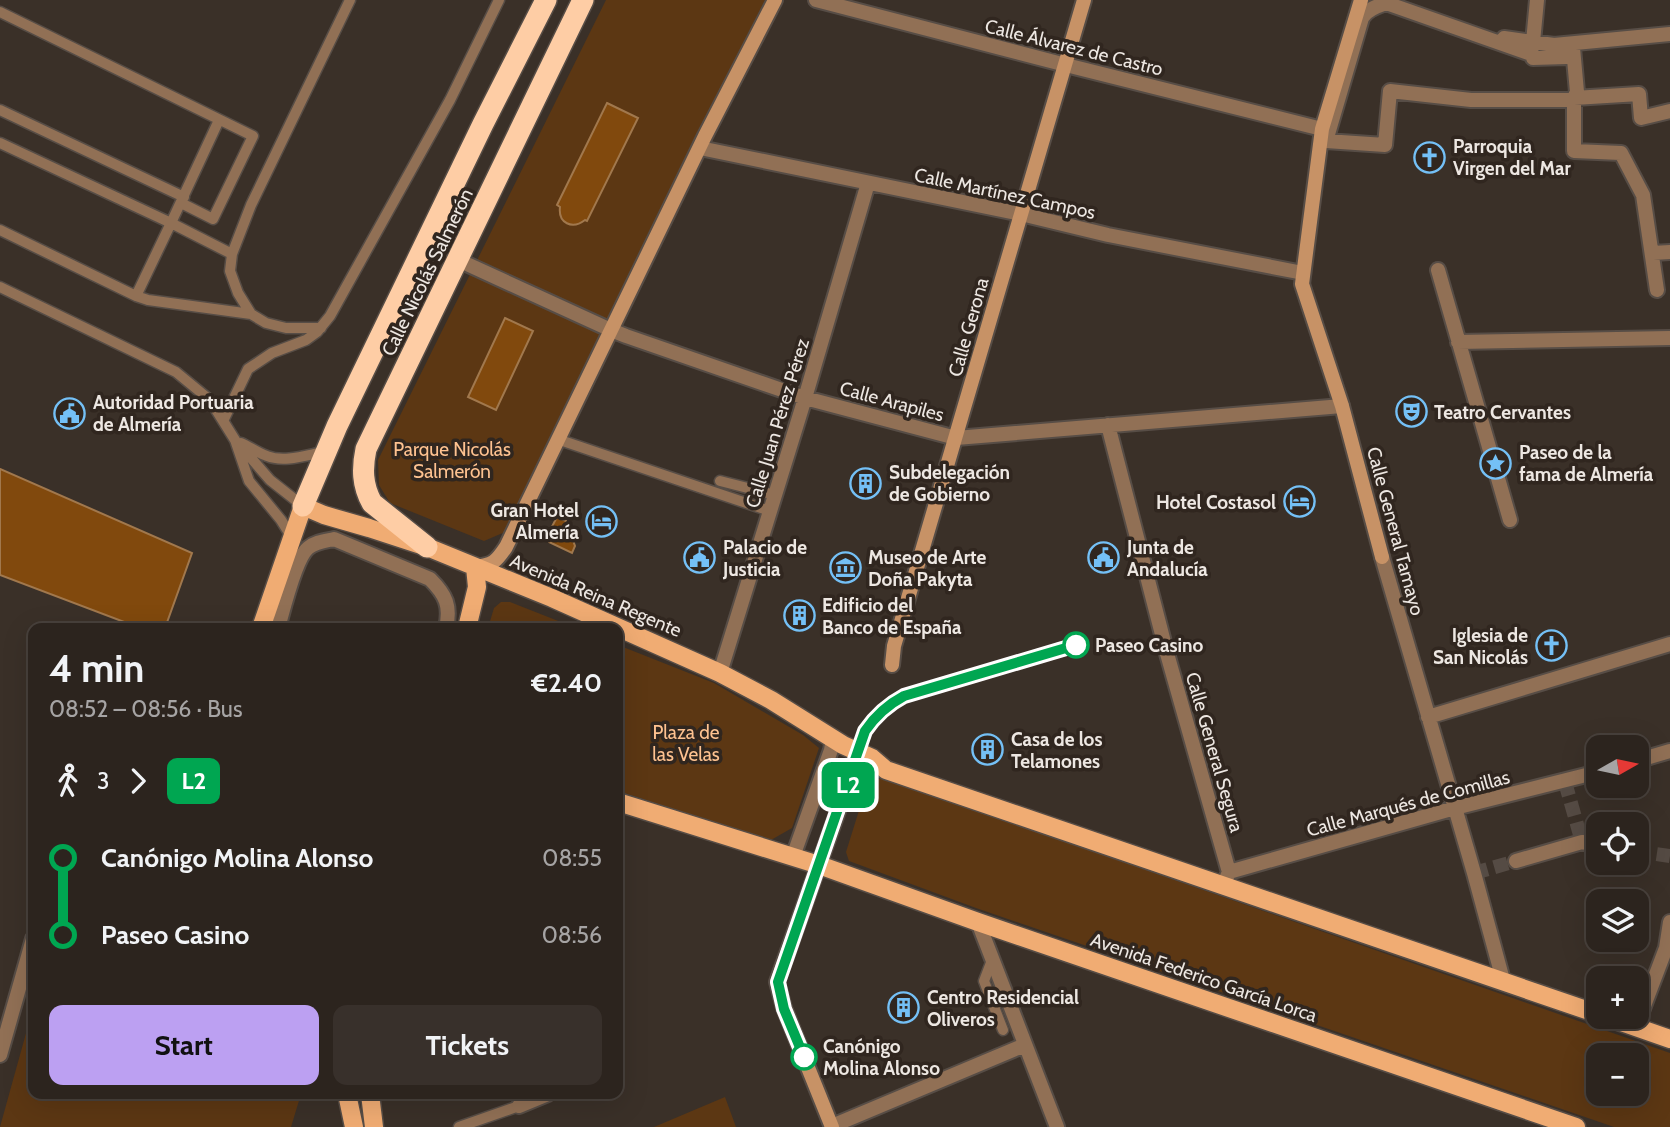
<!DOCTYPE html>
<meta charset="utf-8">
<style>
:root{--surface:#2c241e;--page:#38302b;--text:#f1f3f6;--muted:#a6a4a4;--line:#48413c;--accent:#bca0f2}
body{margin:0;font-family:Cabin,sans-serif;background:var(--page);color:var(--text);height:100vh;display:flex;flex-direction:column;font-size:26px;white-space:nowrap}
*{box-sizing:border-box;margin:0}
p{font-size:23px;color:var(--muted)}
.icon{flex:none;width:38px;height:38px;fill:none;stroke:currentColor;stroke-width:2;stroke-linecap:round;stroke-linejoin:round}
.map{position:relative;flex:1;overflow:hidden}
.sheet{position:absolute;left:28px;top:623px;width:595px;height:476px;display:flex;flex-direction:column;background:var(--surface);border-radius:14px;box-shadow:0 7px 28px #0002,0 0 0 2px var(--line)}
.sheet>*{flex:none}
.badge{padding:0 14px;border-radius:10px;font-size:24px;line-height:46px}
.needle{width:46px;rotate:81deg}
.buttons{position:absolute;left:1586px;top:735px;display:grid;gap:14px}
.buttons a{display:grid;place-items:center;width:63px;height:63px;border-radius:14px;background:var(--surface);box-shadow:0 7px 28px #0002,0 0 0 2px var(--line);font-size:35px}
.map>.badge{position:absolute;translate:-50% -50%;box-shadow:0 0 0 4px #fff}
.legs{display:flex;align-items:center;gap:10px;height:77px;padding:0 21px;font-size:23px}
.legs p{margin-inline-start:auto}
.overview{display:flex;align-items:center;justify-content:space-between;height:119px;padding:0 21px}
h1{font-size:38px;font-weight:700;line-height:52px}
.button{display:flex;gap:14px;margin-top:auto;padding:14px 21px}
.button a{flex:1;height:80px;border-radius:14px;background:var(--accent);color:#111;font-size:28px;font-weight:700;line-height:80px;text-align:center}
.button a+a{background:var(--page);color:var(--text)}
ul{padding:0 21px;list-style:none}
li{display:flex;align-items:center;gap:24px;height:77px;font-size:26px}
li i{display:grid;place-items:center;width:10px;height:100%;margin:0 9px;background:currentColor}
li i::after{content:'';width:18px;height:18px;margin:-9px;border:5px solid;border-radius:50%;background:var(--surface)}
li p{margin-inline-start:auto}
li:first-child i{background:linear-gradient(#0000 50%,currentColor 0)}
li:last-child i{background:linear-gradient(currentColor 50%,#0000 0)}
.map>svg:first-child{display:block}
</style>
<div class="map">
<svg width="1670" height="1127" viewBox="0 0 1670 1127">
<rect width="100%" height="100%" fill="#3a3028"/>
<path fill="#5c3713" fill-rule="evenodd" d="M606 0H765L505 532 484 541 390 503 379 485 378 460ZM607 103 637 118 587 220 585 219C576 224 570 228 562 219L560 206 557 204ZM505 318 495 410 468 396Z
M501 602H510L576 628H488L494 608Z
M618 645 714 683 803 735 819 748 792 828 771 840 618 791Z
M883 778 1670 1053V1127H1614L976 908 849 861 846 852 867 785 870 781ZM1598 1055H1636V1094H1598Z
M33 1008V1094H301L291 1127H0Z
M725 1097 736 1127H654Z"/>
<path fill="#81490d" stroke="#a1784d" stroke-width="2" d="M607 103 638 118 587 221 585 220C572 230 558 223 560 207L557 205Z
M505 318 533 331 496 410 468 397Z
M0 469 192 553 165 628H140L0 575Z
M557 517 566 521 575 546 572 553 549 542 547 536Z"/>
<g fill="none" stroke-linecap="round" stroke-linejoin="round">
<path stroke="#554b44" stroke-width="14" stroke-dasharray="14 7" stroke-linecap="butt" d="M1565 782 1582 842
M1636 851 1670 856
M1474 873 1516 861"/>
<defs>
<path id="lane" d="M0 12 253 136 213 219 181 203
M0 110 184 197
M0 143 171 223 219 120
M0 230 136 296 148 300 251 314
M0 287 176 372 210 400 235 440 249 481 281 520 291 536
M136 296 171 223 232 254
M321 328H286L266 323 251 314 238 293 230 271 232 254 251 205 350 0
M224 419 248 369 272 353 306 340 317 332 330 316 450 100 499 0
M557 439 770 511
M238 443 270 480 303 506
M241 443C250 447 258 453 267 456 284 463 307 455 324 452
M720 481 775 495
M992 960 984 981 1003 1030
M459 1127 519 1106"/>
<path id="street" d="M816 0 1066 65 1322 129
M1386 3 1528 53H1532L1533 58 1566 57V50L1573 48 1577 92 1574 98 1571 100H1471L1390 91 1385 145 1326 141 1362 18C1366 10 1377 6 1386 3Z
M1504 38 1554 45 1670 34
M1533 42 1537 0
M700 148 1021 214 1108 235 1303 273
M1653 253 1670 252
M458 260 611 330 626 336 805 398 956 438 1342 406
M1438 270 1510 520
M1657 290 1643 195 1621 153 1574 151V98L1639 94 1641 118 1670 111
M1458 342 1670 338
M1108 425 1166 650 1229 872 1223 886
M1382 557 1474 873 1503 980
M278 628C283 611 295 559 308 548 315 542 325 541 334 539L430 579C446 595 451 606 446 628
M720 673 805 398 868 183
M1428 717 1670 644
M1636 761 1670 751
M790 856 795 851 831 750 833 739
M1516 861 1582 842 1598 845
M1229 872 1455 808 1598 772
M978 922 1057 1127
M1636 1027 1666 948 1670 922
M0 1055 33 939
M519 1106 548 1094
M832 1126 1025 1045"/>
<path id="secondary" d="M1361 0 1322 129 1302 284 1342 406 1382 557
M475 567C493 565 496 562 506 547L705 136 775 0
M892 665 894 646 1084 0
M832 1127 784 1008 777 982 859 752"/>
<path id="primary" d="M261 628 303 506 324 515 369 528 427 547 552 598 720 673 771 700 843 745 872 758 886 770 1598 1014
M467 628 477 587 475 567
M618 802 819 865 978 922 1576 1127
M1607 1017 1670 1039
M347 1094 354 1127
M370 1094 374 1127"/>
<path id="highway" d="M303 506 337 426 483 124 546 0
M427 547 372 503C362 485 362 468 366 449L583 0"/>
</defs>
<use href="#lane" stroke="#574d46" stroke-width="13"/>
<use href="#street" stroke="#574d46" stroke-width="18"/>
<use href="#secondary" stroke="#574d46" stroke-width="18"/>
<use href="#primary" stroke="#574d46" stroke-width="21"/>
<use href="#highway" stroke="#574d46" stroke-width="24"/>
<use href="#lane" stroke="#917055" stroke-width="10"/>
<use href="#street" stroke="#917055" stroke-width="14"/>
<use href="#secondary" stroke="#c79266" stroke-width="14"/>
<use href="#primary" stroke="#f0ac73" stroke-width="18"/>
<use href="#highway" stroke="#fecda5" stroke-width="21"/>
</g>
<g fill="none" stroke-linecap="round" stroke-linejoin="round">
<defs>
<path id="line-1" d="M804 1057 784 1009 778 982 865 731C876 715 887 705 904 696L1076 645"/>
</defs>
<use href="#line-1" stroke="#fff" stroke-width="16"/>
<use href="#line-1" stroke="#00a651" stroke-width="10"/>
</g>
<defs>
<symbol id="church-ring" viewBox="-11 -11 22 22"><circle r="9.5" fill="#30261f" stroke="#74c0f6" stroke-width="1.5"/><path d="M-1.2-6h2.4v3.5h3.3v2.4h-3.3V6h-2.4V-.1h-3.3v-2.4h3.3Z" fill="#74c0f6"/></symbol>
<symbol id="theatre-ring" viewBox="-11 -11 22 22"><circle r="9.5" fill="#30261f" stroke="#74c0f6" stroke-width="1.5"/><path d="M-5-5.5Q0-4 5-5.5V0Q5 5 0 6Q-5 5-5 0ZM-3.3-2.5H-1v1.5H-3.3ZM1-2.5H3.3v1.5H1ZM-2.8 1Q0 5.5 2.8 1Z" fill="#74c0f6"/></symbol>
<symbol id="civic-ring" viewBox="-11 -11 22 22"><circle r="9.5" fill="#30261f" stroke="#74c0f6" stroke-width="1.5"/><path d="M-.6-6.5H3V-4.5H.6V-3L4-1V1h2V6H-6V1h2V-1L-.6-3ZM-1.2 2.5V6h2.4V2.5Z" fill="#74c0f6"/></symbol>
<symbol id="sight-ring" viewBox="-11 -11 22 22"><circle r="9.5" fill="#30261f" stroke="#74c0f6" stroke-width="1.5"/><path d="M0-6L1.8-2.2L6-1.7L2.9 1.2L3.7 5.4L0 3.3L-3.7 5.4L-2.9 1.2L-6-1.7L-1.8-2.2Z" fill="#74c0f6"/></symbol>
<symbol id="building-ring" viewBox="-11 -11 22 22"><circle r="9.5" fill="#30261f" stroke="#74c0f6" stroke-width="1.5"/><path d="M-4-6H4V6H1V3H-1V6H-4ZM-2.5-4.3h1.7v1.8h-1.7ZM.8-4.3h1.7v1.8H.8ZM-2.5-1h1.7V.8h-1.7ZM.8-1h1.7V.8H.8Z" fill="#74c0f6"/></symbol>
<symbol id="hotel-ring" viewBox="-11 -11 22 22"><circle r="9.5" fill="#30261f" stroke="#74c0f6" stroke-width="1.5"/><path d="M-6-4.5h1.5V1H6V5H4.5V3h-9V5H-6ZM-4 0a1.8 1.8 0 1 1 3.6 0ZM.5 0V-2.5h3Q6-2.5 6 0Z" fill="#74c0f6"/></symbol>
<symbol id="museum-ring" viewBox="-11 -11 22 22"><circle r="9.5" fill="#30261f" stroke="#74c0f6" stroke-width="1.5"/><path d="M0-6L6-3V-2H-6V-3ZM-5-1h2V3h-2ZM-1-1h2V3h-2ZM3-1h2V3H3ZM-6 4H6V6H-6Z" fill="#74c0f6"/></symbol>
</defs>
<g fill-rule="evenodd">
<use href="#church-ring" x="1412" y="140" width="35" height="35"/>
<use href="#theatre-ring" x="1394" y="394" width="35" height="35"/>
<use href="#civic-ring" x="52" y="396" width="35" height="35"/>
<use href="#sight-ring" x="1478" y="446" width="35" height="35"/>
<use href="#building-ring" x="848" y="466" width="35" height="35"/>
<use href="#hotel-ring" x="1282" y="484" width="35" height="35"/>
<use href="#hotel-ring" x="584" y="504" width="35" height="35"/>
<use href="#civic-ring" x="682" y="540" width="35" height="35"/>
<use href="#civic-ring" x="1086" y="540" width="35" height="35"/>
<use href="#museum-ring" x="828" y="550" width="35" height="35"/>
<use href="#building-ring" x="782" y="598" width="35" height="35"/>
<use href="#church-ring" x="1534" y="628" width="35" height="35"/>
<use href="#building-ring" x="970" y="732" width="35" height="35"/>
<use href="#building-ring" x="886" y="990" width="35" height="35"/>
</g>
<g fill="#fff" stroke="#00a651" stroke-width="3.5">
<circle cx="1076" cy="645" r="12"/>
<circle cx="804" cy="1057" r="12"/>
</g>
<g text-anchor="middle" stroke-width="7" stroke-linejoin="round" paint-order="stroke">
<g font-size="19" fill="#ede7e2" stroke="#30261f">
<text transform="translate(1074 47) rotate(14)" y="7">Calle Álvarez de Castro</text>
<text transform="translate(1005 193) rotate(12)" y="7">Calle Martínez Campos</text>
<text transform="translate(427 272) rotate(-64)" y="7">Calle Nicolás Salmerón</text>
<text transform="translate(968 327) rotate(-74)" y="7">Calle Gerona</text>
<text transform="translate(892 401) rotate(15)" y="7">Calle Arapiles</text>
<text transform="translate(777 423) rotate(-73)" y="7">Calle Juan Pérez Pérez</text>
<text transform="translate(1396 531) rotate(75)" y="7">Calle General Tamayo</text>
<text transform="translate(596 595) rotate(23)" y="7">Avenida Reina Regente</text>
<text transform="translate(1215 752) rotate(74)" y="7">Calle General Segura</text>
<text transform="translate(1408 803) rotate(-15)" y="7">Calle Marqués de Comillas</text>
<text transform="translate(1204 977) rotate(19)" y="7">Avenida Federico García Lorca</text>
</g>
<g font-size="19" font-weight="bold" fill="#ede7e2" stroke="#30261f" text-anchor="start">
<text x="1453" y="153">Parroquia<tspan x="1453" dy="22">Virgen del Mar</tspan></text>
<text x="93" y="409">Autoridad Portuaria<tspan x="93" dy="22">de Almería</tspan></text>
<text x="1434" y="419">Teatro Cervantes</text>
<text x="1519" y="459">Paseo de la<tspan x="1519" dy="22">fama de Almería</tspan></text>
<text x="889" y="479">Subdelegación<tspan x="889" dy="22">de Gobierno</tspan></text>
<text x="1276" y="509" text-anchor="end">Hotel Costasol</text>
<text x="579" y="517" text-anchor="end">Gran Hotel<tspan x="579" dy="22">Almería</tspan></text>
<text x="723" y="554">Palacio de<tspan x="723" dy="22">Justicia</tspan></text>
<text x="1127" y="554">Junta de<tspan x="1127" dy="22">Andalucía</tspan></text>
<text x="868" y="564">Museo de Arte<tspan x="868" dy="22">Doña Pakyta</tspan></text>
<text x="822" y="612">Edificio del<tspan x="822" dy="22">Banco de España</tspan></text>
<text x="1528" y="642" text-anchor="end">Iglesia de<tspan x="1528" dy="22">San Nicolás</tspan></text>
<text x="1011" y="746">Casa de los<tspan x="1011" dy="22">Telamones</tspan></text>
<text x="927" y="1004">Centro Residencial<tspan x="927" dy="22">Oliveros</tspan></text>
</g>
<g font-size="19" fill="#fec290" stroke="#30261f">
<text x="452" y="456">Parque Nicolás<tspan x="452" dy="22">Salmerón</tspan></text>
<text x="686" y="739">Plaza de<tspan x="686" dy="22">las Velas</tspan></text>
</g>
<g font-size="19" font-weight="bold" fill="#ede7e2" stroke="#30261f" text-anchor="start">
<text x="1095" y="652">Paseo Casino</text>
<text x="823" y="1053">Canónigo<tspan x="823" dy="22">Molina Alonso</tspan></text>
</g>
</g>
</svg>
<div class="buttons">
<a><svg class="needle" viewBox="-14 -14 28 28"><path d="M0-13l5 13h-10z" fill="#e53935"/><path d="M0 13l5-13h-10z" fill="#a6a4a4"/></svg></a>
<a><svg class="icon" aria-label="locate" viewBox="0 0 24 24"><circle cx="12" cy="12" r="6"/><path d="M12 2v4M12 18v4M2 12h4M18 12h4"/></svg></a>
<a><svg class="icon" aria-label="layers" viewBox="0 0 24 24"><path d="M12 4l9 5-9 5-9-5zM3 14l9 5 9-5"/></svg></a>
<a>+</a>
<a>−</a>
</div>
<b class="badge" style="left:848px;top:785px;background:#00a651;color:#fff">L2</b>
<section class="sheet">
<div class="overview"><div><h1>4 min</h1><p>08:52 – 08:56 · Bus</p></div><b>€2.40</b></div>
<div class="legs"><svg class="icon" aria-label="walk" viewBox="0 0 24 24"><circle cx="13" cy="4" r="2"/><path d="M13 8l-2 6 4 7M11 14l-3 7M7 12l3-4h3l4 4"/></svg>3<svg class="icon" aria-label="forward" viewBox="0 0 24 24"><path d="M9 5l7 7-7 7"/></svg><b class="badge" style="background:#00a651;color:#fff">L2</b></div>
<ul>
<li><i style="color:#00a651"></i><b>Canónigo Molina Alonso</b><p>08:55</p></li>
<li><i style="color:#00a651"></i><b>Paseo Casino</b><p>08:56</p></li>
</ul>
<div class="button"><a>Start</a><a>Tickets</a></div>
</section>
</div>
